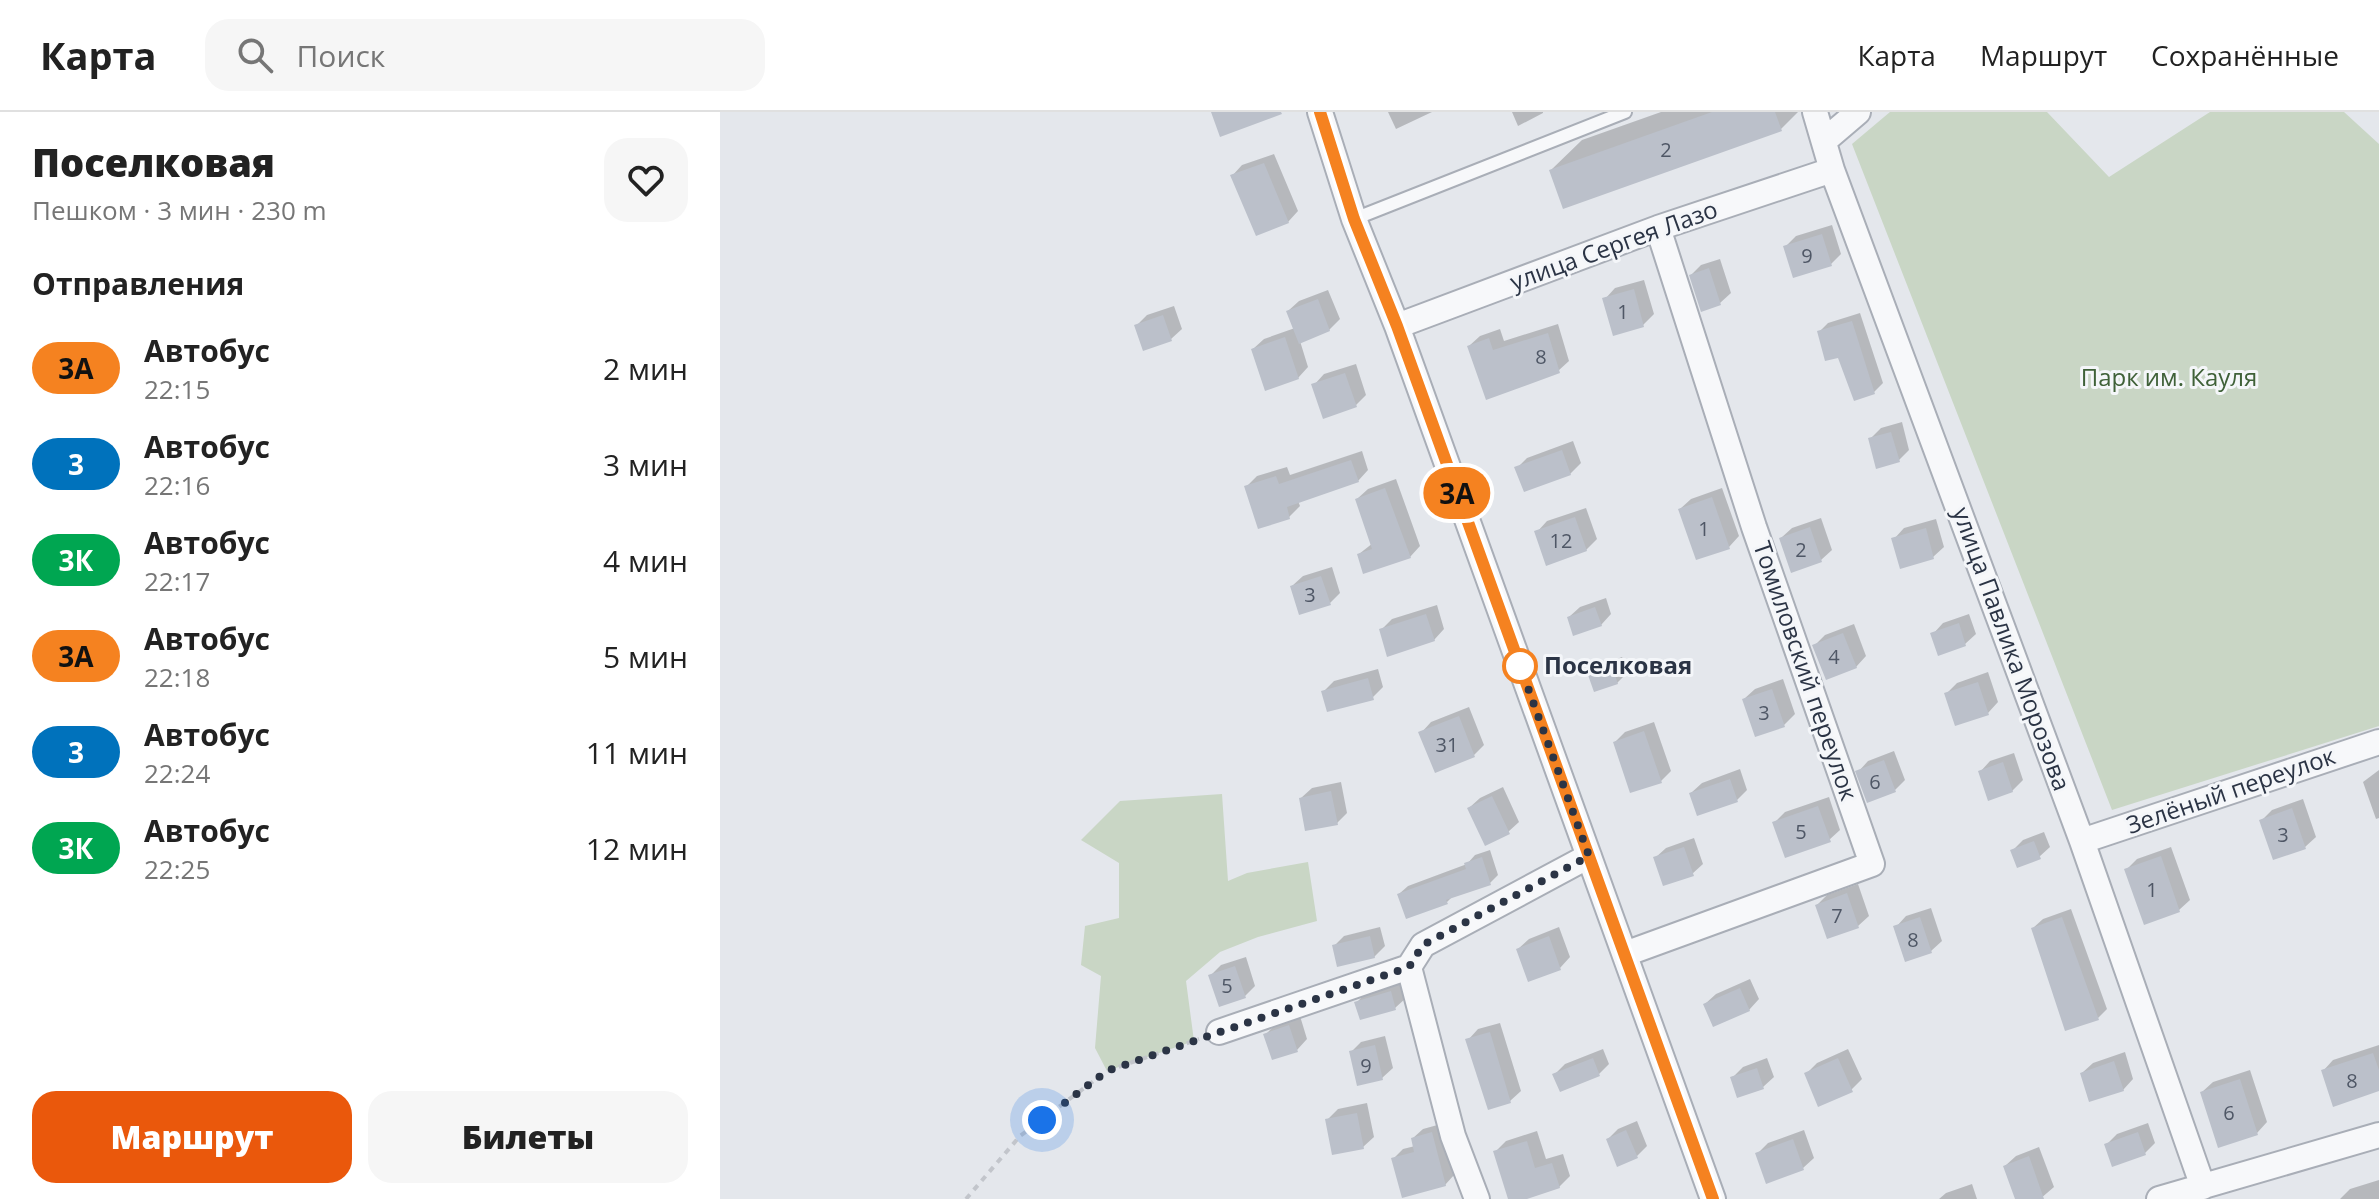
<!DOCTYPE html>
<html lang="ru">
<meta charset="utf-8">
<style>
:root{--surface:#fff;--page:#f6f6f6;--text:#222;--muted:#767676;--line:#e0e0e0;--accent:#ea580c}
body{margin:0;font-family:"Open Sans",sans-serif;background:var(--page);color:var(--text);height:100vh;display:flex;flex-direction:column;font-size:30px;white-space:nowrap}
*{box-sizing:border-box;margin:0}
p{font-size:26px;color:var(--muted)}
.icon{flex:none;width:44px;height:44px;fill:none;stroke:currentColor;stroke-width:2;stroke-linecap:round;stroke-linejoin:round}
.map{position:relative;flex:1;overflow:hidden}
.side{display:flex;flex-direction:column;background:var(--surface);width:720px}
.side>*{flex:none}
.badge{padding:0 16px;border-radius:26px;font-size:28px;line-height:52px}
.you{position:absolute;width:40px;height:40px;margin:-20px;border:6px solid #fff;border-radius:50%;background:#1a73e8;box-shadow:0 0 0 12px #1a73e833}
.map>.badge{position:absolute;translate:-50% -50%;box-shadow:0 0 0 4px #fff}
h2{padding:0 32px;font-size:30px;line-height:72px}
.round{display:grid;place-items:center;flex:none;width:84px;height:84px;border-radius:24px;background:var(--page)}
.headline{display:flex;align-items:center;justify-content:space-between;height:136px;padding:0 32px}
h1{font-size:38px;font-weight:800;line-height:60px}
.primary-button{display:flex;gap:16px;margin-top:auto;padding:16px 32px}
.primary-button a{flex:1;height:92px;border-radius:24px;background:var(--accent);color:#fff;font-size:32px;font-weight:800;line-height:92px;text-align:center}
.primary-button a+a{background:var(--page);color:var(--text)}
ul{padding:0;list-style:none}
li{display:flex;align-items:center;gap:24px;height:96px;padding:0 32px}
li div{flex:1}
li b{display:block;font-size:30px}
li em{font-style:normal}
li .badge{min-width:88px;font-weight:700;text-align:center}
header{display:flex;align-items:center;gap:48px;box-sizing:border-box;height:112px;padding:0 40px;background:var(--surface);border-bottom:2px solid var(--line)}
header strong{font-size:38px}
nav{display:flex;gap:44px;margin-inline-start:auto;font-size:28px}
.search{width:560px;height:72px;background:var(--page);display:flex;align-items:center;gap:20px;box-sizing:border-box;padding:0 28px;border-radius:24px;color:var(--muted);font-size:30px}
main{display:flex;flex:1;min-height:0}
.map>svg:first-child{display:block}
</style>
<header>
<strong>Карта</strong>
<div class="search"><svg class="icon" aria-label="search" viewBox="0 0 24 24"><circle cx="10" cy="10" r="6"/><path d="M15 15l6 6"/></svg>Поиск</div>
<nav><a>Карта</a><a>Маршрут</a><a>Сохранённые</a></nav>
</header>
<main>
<section class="side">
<div class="headline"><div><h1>Поселковая</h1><p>Пешком · 3 мин · 230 m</p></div><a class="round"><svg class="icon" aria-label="heart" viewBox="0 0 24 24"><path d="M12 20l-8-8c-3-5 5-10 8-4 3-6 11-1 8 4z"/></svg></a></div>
<h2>Отправления</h2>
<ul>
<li><span class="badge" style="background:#f58220;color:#111">3А</span><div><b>Автобус</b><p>22:15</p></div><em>2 мин</em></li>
<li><span class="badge" style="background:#0072bc;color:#fff">3</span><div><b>Автобус</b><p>22:16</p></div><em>3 мин</em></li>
<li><span class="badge" style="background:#00a651;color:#fff">3К</span><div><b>Автобус</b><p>22:17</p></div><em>4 мин</em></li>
<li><span class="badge" style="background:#f58220;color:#111">3А</span><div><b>Автобус</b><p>22:18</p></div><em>5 мин</em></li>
<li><span class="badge" style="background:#0072bc;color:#fff">3</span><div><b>Автобус</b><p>22:24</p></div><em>11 мин</em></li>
<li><span class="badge" style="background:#00a651;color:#fff">3К</span><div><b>Автобус</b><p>22:25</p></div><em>12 мин</em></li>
</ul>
<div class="primary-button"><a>Маршрут</a><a>Билеты</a></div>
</section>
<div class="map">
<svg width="1659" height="1087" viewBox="0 0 1659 1087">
<rect width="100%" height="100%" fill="#e4e7ec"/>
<path fill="#c9d6c5" d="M1170 0H1327L1389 65 1490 0H1624L1659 32V614L1392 698 1132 32Z
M502 682 508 769 527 761 588 750 597 809 538 825 500 840 466 869 474 929 387 959 375 936 381 864 361 853 365 814 399 806V751L361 728 400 689Z"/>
<path fill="#0003" d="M668 0H712L676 17Z
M792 0H823V1L798 14Z
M941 0H1078L1061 17 831 58 862 28Z
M554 42 578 99 568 110 512 64 522 53Z
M1112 113 1121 142 1111 152 1065 135 1076 124Z
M1000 147 1011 181 1000 191 971 163 981 153Z
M924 168 934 202 923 213 885 187 895 176Z
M608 178 620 207 609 218 580 229 588 255 578 266 533 237 544 227 575 216 568 199 579 189Z
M454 194 462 217 451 227 416 214 427 203Z
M1140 201 1163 271 1154 280 1099 220 1108 211Z
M838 212 849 249 838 259 749 234 760 224 780 217 784 229Z
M636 252 646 283 636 293 594 273 604 262Z
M1182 310 1189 338 1179 348 1150 327 1161 316Z
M853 329 861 351 850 362 797 356 807 346Z
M642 339 648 358 638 369 578 389 580 394 569 405 526 375 537 364 567 355 570 363Z
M676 367 700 434 690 445 639 442 653 431 637 387 648 377Z
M1002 376 1019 424 1009 435 960 397 971 387Z
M866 396 877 427 866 438 817 420 827 409Z
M1101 406 1112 438 1101 448 1061 426 1072 416Z
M1216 407 1224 435 1213 445 1174 427 1184 416Z
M612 455 620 481 610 491 572 474 583 464Z
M886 486 891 502 881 513 849 505 860 495Z
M717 493 724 517 714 528 661 518 672 507Z
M1249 502 1256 522 1245 532 1213 522 1223 511Z
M1134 512 1146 544 1136 555 1094 534 1105 523Z
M902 545 908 560 897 571 870 563 881 553Z
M658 557 663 575 652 586 604 579 614 569Z
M1268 560 1278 590 1268 601 1226 582 1237 571Z
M1063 567 1075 602 1064 613 1036 623 1024 587 1035 577Z
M749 595 764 633 754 643 701 621 711 610Z
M934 610 951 659 941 669 895 630 905 620Z
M1174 639 1185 668 1174 679 1138 660 1148 649Z
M1294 641 1303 668 1292 679 1260 660 1270 649Z
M1020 657 1027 678 1017 688 971 681 982 671Z
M1659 658V706L1656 707 1643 670Z
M621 670 627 701 617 711 581 686 592 676Z
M783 675 799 710 788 720 749 696 760 686Z
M1109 685 1120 718 1109 728 1055 710 1065 700Z
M1583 687 1596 725 1585 735 1541 709 1552 698Z
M1324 720 1330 735 1319 745 1292 739 1303 728Z
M974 726 983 752 972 762 935 746 946 736Z
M1451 735 1470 788 1459 798 1407 757 1417 747Z
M770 738 778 763 770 771 734 783 727 790 679 782 688 774 747 752 755 743Z
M1138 772 1149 804 1138 814 1097 793 1107 783Z
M1211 796 1222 829 1211 839 1176 815 1186 804Z
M1351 797 1387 897 1378 906 1313 816 1323 807Z
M660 815 665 834 654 845 614 834 624 824Z
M839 815 850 845 840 856 798 837 809 827Z
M526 845 535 874 525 884 491 863 501 853Z
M1030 867 1039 887 1029 898 985 892 996 882Z
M681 870 686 886 675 896 637 890 647 880Z
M580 904 587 927 577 938 546 922 556 912Z
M780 911 801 979 790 989 748 928 758 917Z
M665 924 673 956 662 966 631 940 641 930Z
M1659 933V977L1603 959 1613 948Z
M883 937 889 952 879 962H835L845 952Z
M1128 937 1142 967 1131 978 1086 962 1097 951Z
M1405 940 1413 967 1403 978 1362 961 1373 951Z
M1047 946 1054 965 1043 975 1012 966 1023 955Z
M1530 958 1547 1010 1537 1021 1482 980 1493 970Z
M647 991 654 1025 643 1035 607 1008 618 997Z
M917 1009 927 1034 917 1044 888 1027 898 1017Z
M1428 1011 1435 1031 1425 1041 1386 1033 1397 1022Z
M721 1012 734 1063 725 1073 673 1047 683 1037 695 1034 693 1026 703 1017Z
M1084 1018 1094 1046 1083 1056 1038 1041 1048 1031Z
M817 1019 826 1047 843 1042 850 1064 839 1075 800 1087H791L775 1040 786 1029Z
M1319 1035 1334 1075 1320 1087H1298L1285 1054 1296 1044Z
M1659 1068V1087H1620L1630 1077Z
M1252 1072 1257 1087H1219L1226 1081Z"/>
<path fill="#bbc0ca" d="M491 0H561L562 2 500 25Z
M992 0H1055L1062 19 843 97 829 58Z
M544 51 569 111 536 124 510 63Z
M1102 122 1112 154 1073 166 1063 134Z
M989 156 1001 193 981 200 969 163Z
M914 177 924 215 893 224 882 186Z
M598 187 610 219 579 232 566 199Z
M443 203 452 229 423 239 414 213Z
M1132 209 1155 282 1134 289 1118 246 1105 249 1097 219Z
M828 221 840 261 766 288 747 234 769 226 773 238Z
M565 225 579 267 545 279 531 237Z
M625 261 637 295 603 307 591 272Z
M1171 320 1180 350 1156 357 1148 326Z
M842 338 851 363 804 380 794 355Z
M631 348 639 370 567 395 570 407 538 417 524 374 556 364 559 372Z
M665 376 691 446 643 462 637 442 652 437 635 387Z
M992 385 1010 437 976 448 958 397Z
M855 405 867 439 826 454 814 419Z
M1090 415 1102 450 1071 461 1059 426Z
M1206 416 1214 447 1180 457 1171 426Z
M601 464 611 493 579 503 570 474Z
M875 495 882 514 853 524 847 505Z
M706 502 715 529 667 545 659 517Z
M1239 511 1246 534 1218 544 1210 521Z
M1123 521 1137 556 1106 568 1092 533Z
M892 554 898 572 874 580 868 563Z
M648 566 654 588 607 600 601 579Z
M1258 570 1269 603 1235 614 1224 581Z
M1052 577 1065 615 1035 625 1022 587Z
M739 604 755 645 715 661 698 620Z
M924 619 942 671 910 681 893 630Z
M1164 648 1176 680 1147 691 1135 659Z
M1283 650 1293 680 1268 689 1258 659Z
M1010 667 1018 690 977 704 969 681Z
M611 679 618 713 585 719 579 686Z
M772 684 790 722 765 734 747 696Z
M1098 694 1111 730 1065 746 1052 710Z
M1572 696 1586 737 1553 748 1539 708Z
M1314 729 1321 747 1297 756 1290 738Z
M964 735 974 764 943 774 933 745Z
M1441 744 1460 800 1424 813 1404 757Z
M762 745 771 773 726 788 728 792 686 807 677 782 746 757 744 751Z
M1127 781 1139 816 1107 827 1095 793Z
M1200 805 1212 841 1185 850 1173 814Z
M1342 805 1379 908 1345 919 1311 816Z
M650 824 655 846 617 855 612 833Z
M829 824 841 858 808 870 796 837Z
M515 854 526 886 499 895 488 863Z
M1020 876 1030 899 993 915 983 892Z
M671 879 676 898 640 908 634 890Z
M569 913 578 940 552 948 543 922Z
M770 920 791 991 768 998 745 927Z
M655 933 663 968 637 974 629 939Z
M1653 941 1659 958V979L1613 995 1601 958Z
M873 946 880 964 840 980 832 962Z
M1118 946 1133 980 1098 995 1084 961Z
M1394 949 1404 979 1369 990 1360 961Z
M1037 956 1044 977 1017 986 1010 965Z
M1520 967 1538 1023 1498 1036 1480 980Z
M637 1001 644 1037 612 1043 605 1007Z
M906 1018 918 1046 897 1055 886 1027Z
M712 1020 726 1074 682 1086 671 1046 694 1040 691 1026Z
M1418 1020 1426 1043 1392 1055 1384 1032Z
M1073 1027 1084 1058 1046 1072 1035 1041Z
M807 1029 815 1056 832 1051 840 1076 807 1087H788L773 1039Z
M1309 1044 1324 1087H1295L1283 1054Z"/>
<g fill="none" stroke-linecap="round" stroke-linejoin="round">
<defs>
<path id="service" d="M634 107 905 0"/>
<path id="minor" d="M600 0 634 107 677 214 993 1087
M1095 0 1112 58 1362 729 1483 1075
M1104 29 1138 0
M677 214 938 116 1112 58
M1362 729 1659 630
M905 842 1152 752 1034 415 938 116
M689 855 733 1024 757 1087
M499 920 689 855 703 833 869 744
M1439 1087 1659 1023"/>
</defs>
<use href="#service" stroke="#a9aeb7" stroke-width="16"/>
<use href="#minor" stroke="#a9aeb7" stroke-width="28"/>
<path stroke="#c2c5cb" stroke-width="4" stroke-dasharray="6 6" stroke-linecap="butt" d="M246 1087 300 1024 387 959 479 927"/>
<use href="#service" stroke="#f7f8fa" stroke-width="12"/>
<use href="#minor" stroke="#f7f8fa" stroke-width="24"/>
</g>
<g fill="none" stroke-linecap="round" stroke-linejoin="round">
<defs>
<path id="line" d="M600 0 634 107 677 214 993 1087"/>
</defs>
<use href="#line" stroke="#fff" stroke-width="18"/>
<use href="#line" stroke="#f58220" stroke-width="12"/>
<path stroke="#2b3445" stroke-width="8" stroke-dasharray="0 14.4" d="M322 1008 387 959 689 855 703 833 869 744 796 543 800 554"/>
</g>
<circle fill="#fff" stroke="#f58220" stroke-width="4" cx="800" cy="554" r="16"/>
<g text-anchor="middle" stroke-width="6" stroke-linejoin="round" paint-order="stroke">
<g font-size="20" fill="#4f5766">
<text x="946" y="45">2</text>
<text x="1087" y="151">9</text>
<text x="903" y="207">1</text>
<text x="821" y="252">8</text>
<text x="984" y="424">1</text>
<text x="841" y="436">12</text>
<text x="1081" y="445">2</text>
<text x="590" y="490">3</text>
<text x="1114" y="552">4</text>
<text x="1044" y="608">3</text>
<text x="727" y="640">31</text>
<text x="1155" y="677">6</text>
<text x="1081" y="727">5</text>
<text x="1563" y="730">3</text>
<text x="1432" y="785">1</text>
<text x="1117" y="811">7</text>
<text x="1193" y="835">8</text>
<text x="507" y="881">5</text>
<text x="646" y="961">9</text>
<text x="1632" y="976">8</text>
<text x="1509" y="1008">6</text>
</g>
<g font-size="24" fill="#2b3445" stroke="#f4f6f9">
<text transform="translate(894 134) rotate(-20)" y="8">улица Сергея Лазо</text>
<text transform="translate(1291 537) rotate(70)" y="8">улица Павлика Морозова</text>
<text transform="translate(1085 559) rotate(71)" y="8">Томиловский переулок</text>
<text transform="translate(1511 679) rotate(-19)" y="8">Зелёный переулок</text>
</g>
<g font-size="24" fill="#3f6138" stroke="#f4f6f9">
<text x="1449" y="274">Парк им. Кауля</text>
</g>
<g font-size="24" font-weight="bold" fill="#2b3445" stroke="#f4f6f9" text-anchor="start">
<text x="824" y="562">Поселковая</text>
</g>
</g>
</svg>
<div class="you" style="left:322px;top:1008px"></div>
<b class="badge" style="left:737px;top:381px;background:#f58220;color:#111">3А</b>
</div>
</main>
